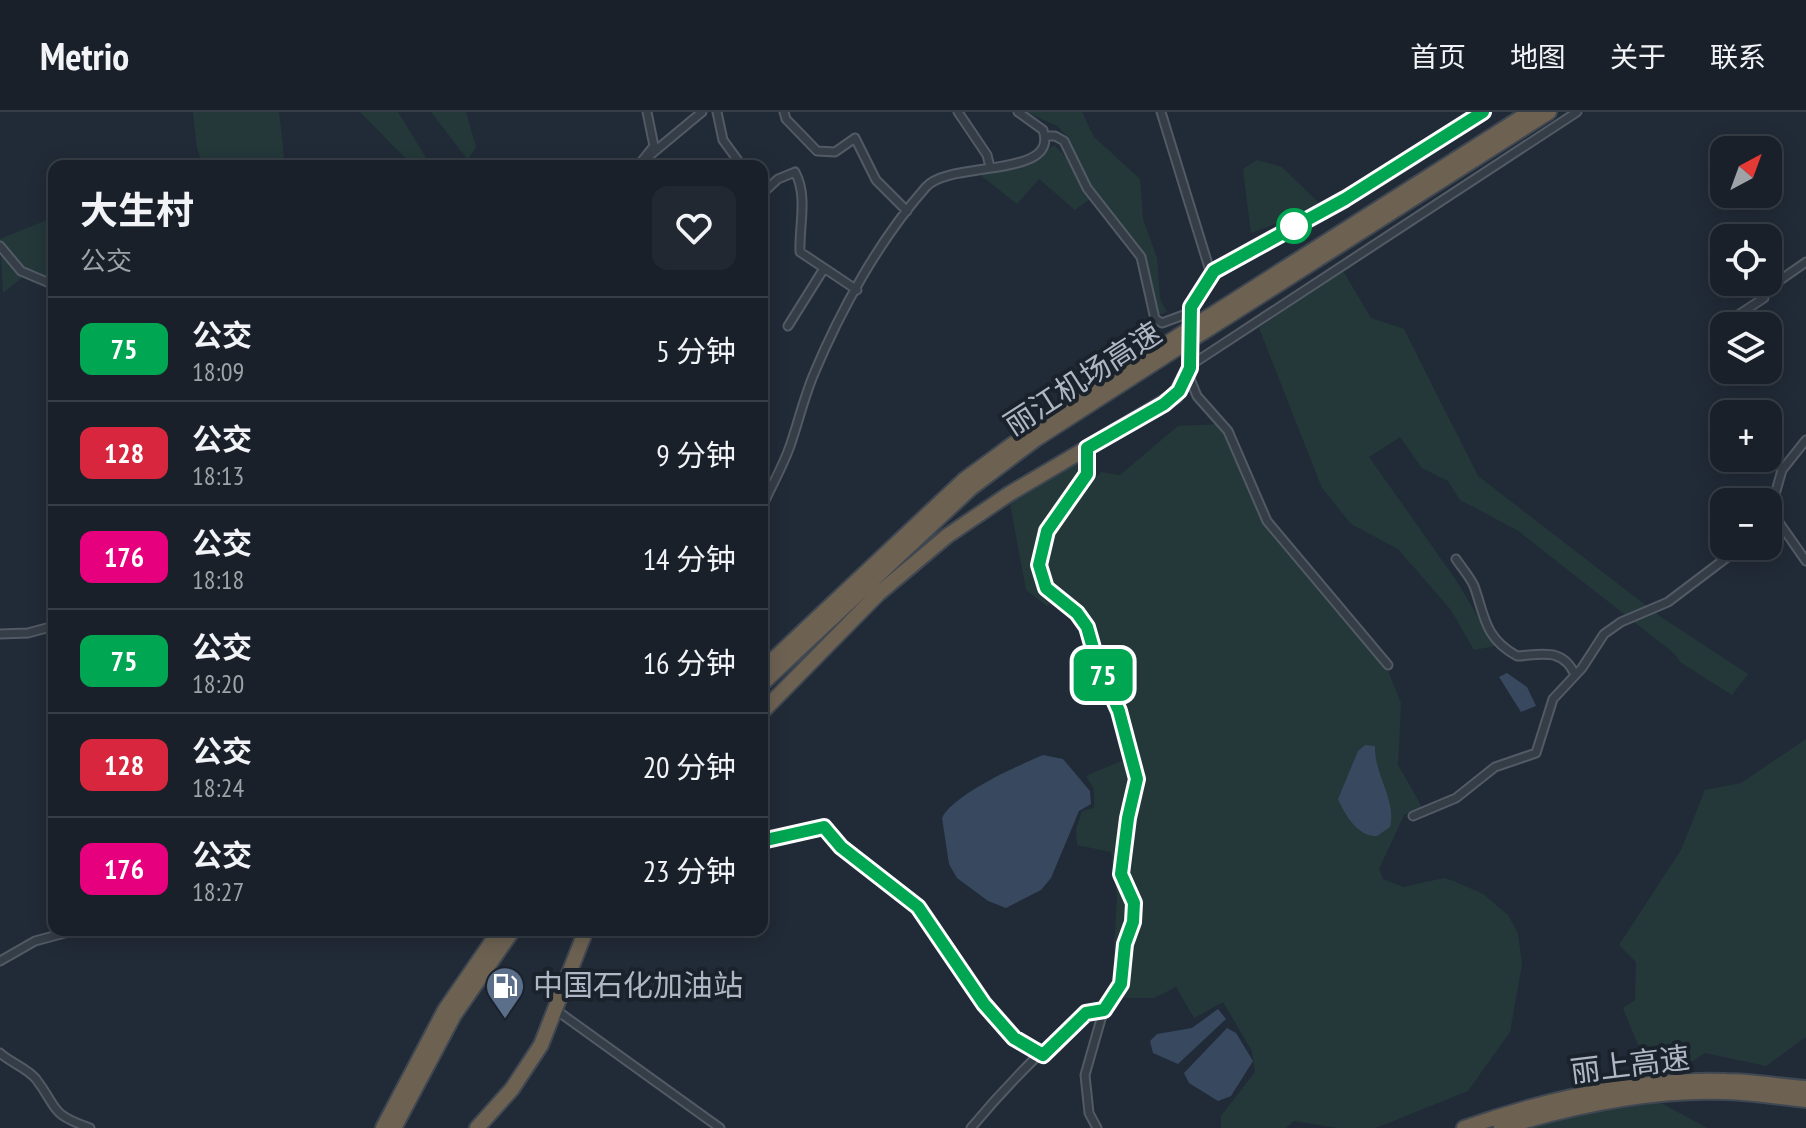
<!DOCTYPE html>
<html lang="zh">
<meta charset="utf-8">
<style>
:root{--surface:#192029;--page:#222831;--text:#f1f3f6;--muted:#9fa3a8;--line:#373e46}
body{margin:0;font-family:"PT Sans Narrow","Noto Sans SC",sans-serif;background:var(--page);color:var(--text);height:100vh;display:flex;flex-direction:column;font-size:30px;white-space:nowrap}
*{box-sizing:border-box;margin:0}
p{font-size:26px;color:var(--muted)}
.icon{flex:none;width:44px;height:44px;fill:none;stroke:currentColor;stroke-width:2;stroke-linecap:round;stroke-linejoin:round}
.map{position:relative;flex:1;overflow:hidden}
.sheet{position:absolute;left:48px;top:48px;width:720px;height:776px;display:flex;flex-direction:column;background:var(--surface);border-radius:16px;box-shadow:0 4px 20px #0003,0 0 0 2px var(--line)}
.sheet>*{flex:none}
.badge{padding:0 16px;border-radius:12px;font-size:28px;line-height:52px}
.needle{width:52px;rotate:41deg}
.fabs{position:absolute;left:1710px;top:24px;display:grid;gap:16px}
.fabs a{display:grid;place-items:center;width:72px;height:72px;border-radius:16px;background:var(--surface);box-shadow:0 4px 20px #0003,0 0 0 2px var(--line);font-size:40px}
.map>.badge{position:absolute;translate:-50% -50%;box-shadow:0 0 0 4px #fff}
.round{display:grid;place-items:center;flex:none;width:84px;height:84px;border-radius:16px;background:var(--page)}
.overview{display:flex;align-items:center;justify-content:space-between;height:136px;padding:0 32px}
h1{font-size:38px;font-weight:700;line-height:60px}
ul{padding:0;list-style:none}
li{display:flex;align-items:center;gap:24px;height:104px;padding:0 32px;border-top:2px solid var(--line)}
li div{flex:1}
li b{display:block;font-size:30px}
li em{font-style:normal}
li .badge{min-width:88px;font-weight:700;text-align:center}
header{display:flex;align-items:center;gap:48px;box-sizing:border-box;height:112px;padding:0 40px;background:var(--surface);border-bottom:2px solid var(--line)}
header strong{font-size:38px}
nav{display:flex;gap:44px;margin-inline-start:auto;font-size:28px}
.map>svg:first-child{display:block}
</style>
<header>
<strong>Metrio</strong>
<nav><a>首页</a><a>地图</a><a>关于</a><a>联系</a></nav>
</header>
<div class="map">
<svg width="1806" height="1016" viewBox="0 0 1806 1016">
<rect width="100%" height="100%" fill="#212b37"/>
<path fill="#243839" d="M193 0H279L285 54H204L197 37Z
M360 0H398L430 52 413 54Z
M431 0H466L476 35 468 48Z
M1026 0H1082L1094 25 1140 67 1143 107 1157 146 1160 187 1167 200 1158 203 1155 199 1145 147 1089 72 1068 25 1057 14Z
M1054 33C1070 46 1079 68 1091 86L1075 98 1039 67 1017 92 978 61 1027 54Z
M1257 48 1282 55 1322 94 1251 121 1243 57Z
M54 105V169L29 160 3 181 0 127Z
M1342 157 1371 206 1404 217 1478 364 1661 505 1748 562 1732 583 1680 550 1675 542 1517 418 1460 388 1448 369 1422 356 1400 325 1369 345 1458 471 1495 534 1474 538 1451 498 1398 437 1351 412 1322 376 1259 216Z
M1220 312 1265 410 1386 554 1401 591 1398 653 1422 695 1404 703 1379 757 1383 767 1403 775 1444 766 1454 769 1483 782 1508 803 1518 822 1522 852 1510 920 1468 979 1376 1016H1338L1294 1009 1286 1016H1221V1004L1255 960 1252 939 1223 890 1194 906 1176 875 1154 886H1125L1112 874 1117 785 1111 740 1077 733 1076 718 1082 699 1094 696V677L1086 664 1121 649 1137 652 1092 511 1053 476 1045 463 1044 442 1058 410 1101 360 1120 363 1178 314Z
M1077 349 1082 361 1037 433 1036 462 1052 491 1047 494 1026 478 1010 391Z
M1806 627V925L1766 954 1705 941 1687 953 1643 945 1623 896 1635 888 1636 850 1619 833 1681 738 1705 678 1741 671Z
M1661 991 1707 1016H1516L1584 998Z"/>
<path fill="#38485f" d="M1507 561 1527 575 1536 594 1521 600 1499 565Z
M1365 633 1375 634C1374 663 1397 688 1390 715L1377 724C1358 725 1345 703 1338 687L1358 639Z
M1043 643 1063 647 1090 679 1091 692 1079 699 1051 766 1041 778 1006 796 988 789 957 766 949 752 942 706C954 682 1017 654 1043 643Z
M1218 897 1226 907 1178 952 1153 941 1150 929 1157 922 1192 916Z
M1227 916 1236 921 1253 949 1231 984 1218 989 1189 971 1184 961Z"/>
<g fill="none" stroke-linecap="round" stroke-linejoin="round">
<defs>
<path id="street" d="M717 0 723 28 742 54
M784 0 786 7 817 39 835 40 855 26 876 68 907 99
M958 0 987 43 990 55
M1161 0 1211 162
M1045 24H1055L1064 29 1087 76 1141 145 1155 207 1162 211 1189 201
M649 44 702 0
M638 54 654 34 647 0
M762 76 765 79 778 67 795 60C808 84 799 113 800 140L857 178
M0 134 21 159 54 173
M1735 205 1764 186 1763 180 1806 150
M788 214 823 158
M1191 253 1577 0
M1188 262 1197 284 1228 319 1267 409 1388 553
M1087 336V362L1047 419 1039 453 1046 476 1077 501 1087 515 1097 550 1119 599 1137 667 1128 706 1121 762 1134 791 1133 810 1125 832 1121 872 1103 900 1085 963 1089 1001 1097 1016
M762 395C771 375 783 354 790 334 798 311 804 286 813 264 840 199 879 128 926 75 949 48 1060 67 1043 18L1018 0
M1771 399 1806 449
M1768 407 1782 358 1806 328
M1456 447C1462 456 1470 465 1474 474 1485 504 1484 526 1517 544 1541 543 1563 535 1575 563
M0 522 28 521 54 514
M1413 704 1456 686 1495 655 1536 641 1553 587 1582 556 1604 522 1621 510 1668 490 1742 434
M762 729 824 715C852 747 888 766 917 795 966 843 975 906 1043 943
M0 849 35 829 76 818
M556 898 720 1016
M0 941C11 951 27 956 36 967 59 997 48 1001 90 1016
M971 1016C991 992 1077 894 1104 898"/>
<path id="highway" d="M1202 209 1530 0
M1205 219 1549 0
M762 558 964 368 1031 319 1177 225
M762 572 971 376 1036 327 1179 235
M762 600 878 482 947 424 1009 382 1175 284 1190 256 1191 195 1214 159 1360 78 1483 0
M383 1016 445 898 500 818
M394 1016 454 903 513 818
M477 1016 512 977 541 933 586 818
M1464 1016C1546 987 1638 966 1726 969 1752 969 1779 974 1806 976
M1501 1016C1572 994 1651 977 1726 980 1753 981 1780 985 1806 988"/>
</defs>
<use href="#street" stroke="#525a65" stroke-width="11"/>
<use href="#highway" stroke="#3f4752" stroke-width="18"/>
<use href="#street" stroke="#353d47" stroke-width="7"/>
<use href="#highway" stroke="#6d6252" stroke-width="14"/>
<defs>
<path id="highway-bridge" d="M1177 225 1202 209
M1179 235 1205 219"/>
</defs>
<use href="#highway-bridge" stroke="#3f4752" stroke-width="18" stroke-linecap="butt"/>
<use href="#highway-bridge" stroke="#6d6252" stroke-width="14"/>
</g>
<g fill="none" stroke-linecap="round" stroke-linejoin="round">
<defs>
<path id="line" d="M762 729 824 715 841 735 918 795 984 892 1014 926 1043 943 1086 901 1104 898 1121 872 1125 832 1133 810 1134 791 1121 762 1128 706 1137 667 1119 599 1097 550 1087 515 1077 501 1046 476 1039 453 1047 419 1087 362V336L1164 292 1179 279 1190 256 1191 195 1214 159 1345 87 1483 0"/>
</defs>
<use href="#line" stroke="#fff" stroke-width="18"/>
<use href="#line" stroke="#00a651" stroke-width="12"/>
</g>
<defs>
<symbol id="fuel-pin" viewBox="-11 -11 22 30"><path d="M0 17L-7.5 6A9.5 9.5 0 1 1 7.5 6Z" fill="#5c6f8a" stroke="#1a222c"/><path d="M-5.5-6h7V0h2V4h1.3V-2.5L3-4.5l.8-.8L6-3V5H2.5V1h-1V6h-7ZM-4.2-4.7v3.2H.2V-4.7Z" fill="#fff"/></symbol>
</defs>
<g fill-rule="evenodd">
<use href="#fuel-pin" x="483" y="852" width="44" height="60"/>
</g>
<circle fill="#fff" stroke="#00a651" stroke-width="4" cx="1294" cy="114" r="16"/>
<g text-anchor="middle" stroke-width="8" stroke-linejoin="round" paint-order="stroke">
<g font-size="30" fill="#afb7c4" stroke="#1a222c">
<text transform="translate(1083 267) rotate(-33)" y="10">丽江机场高速</text>
<text transform="translate(1630 953) rotate(-7)" y="10">丽上高速</text>
</g>
<g font-size="30" fill="#afb7c4" stroke="#1a222c" text-anchor="start">
<text x="533" y="884">中国石化加油站</text>
</g>
</g>
</svg>
<div class="fabs">
<a><svg class="needle" viewBox="-14 -14 28 28"><path d="M0-13l5 13h-10z" fill="#e53935"/><path d="M0 13l5-13h-10z" fill="#9fa3a8"/></svg></a>
<a><svg class="icon" aria-label="locate" viewBox="0 0 24 24"><circle cx="12" cy="12" r="6"/><path d="M12 2v4M12 18v4M2 12h4M18 12h4"/></svg></a>
<a><svg class="icon" aria-label="layers" viewBox="0 0 24 24"><path d="M12 4l9 5-9 5-9-5zM3 14l9 5 9-5"/></svg></a>
<a>+</a>
<a>−</a>
</div>
<b class="badge" style="left:1103px;top:563px;background:#00a651;color:#fff">75</b>
<section class="sheet">
<div class="overview"><div><h1>大生村</h1><p>公交</p></div><a class="round"><svg class="icon" aria-label="heart" viewBox="0 0 24 24"><path d="M12 20l-8-8c-3-5 5-10 8-4 3-6 11-1 8 4z"/></svg></a></div>
<ul>
<li><span class="badge" style="background:#00a651;color:#fff">75</span><div><b>公交</b><p>18:09</p></div><em>5 分钟</em></li>
<li><span class="badge" style="background:#d7263d;color:#fff">128</span><div><b>公交</b><p>18:13</p></div><em>9 分钟</em></li>
<li><span class="badge" style="background:#e6007e;color:#fff">176</span><div><b>公交</b><p>18:18</p></div><em>14 分钟</em></li>
<li><span class="badge" style="background:#00a651;color:#fff">75</span><div><b>公交</b><p>18:20</p></div><em>16 分钟</em></li>
<li><span class="badge" style="background:#d7263d;color:#fff">128</span><div><b>公交</b><p>18:24</p></div><em>20 分钟</em></li>
<li><span class="badge" style="background:#e6007e;color:#fff">176</span><div><b>公交</b><p>18:27</p></div><em>23 分钟</em></li>
</ul>
</section>
</div>
